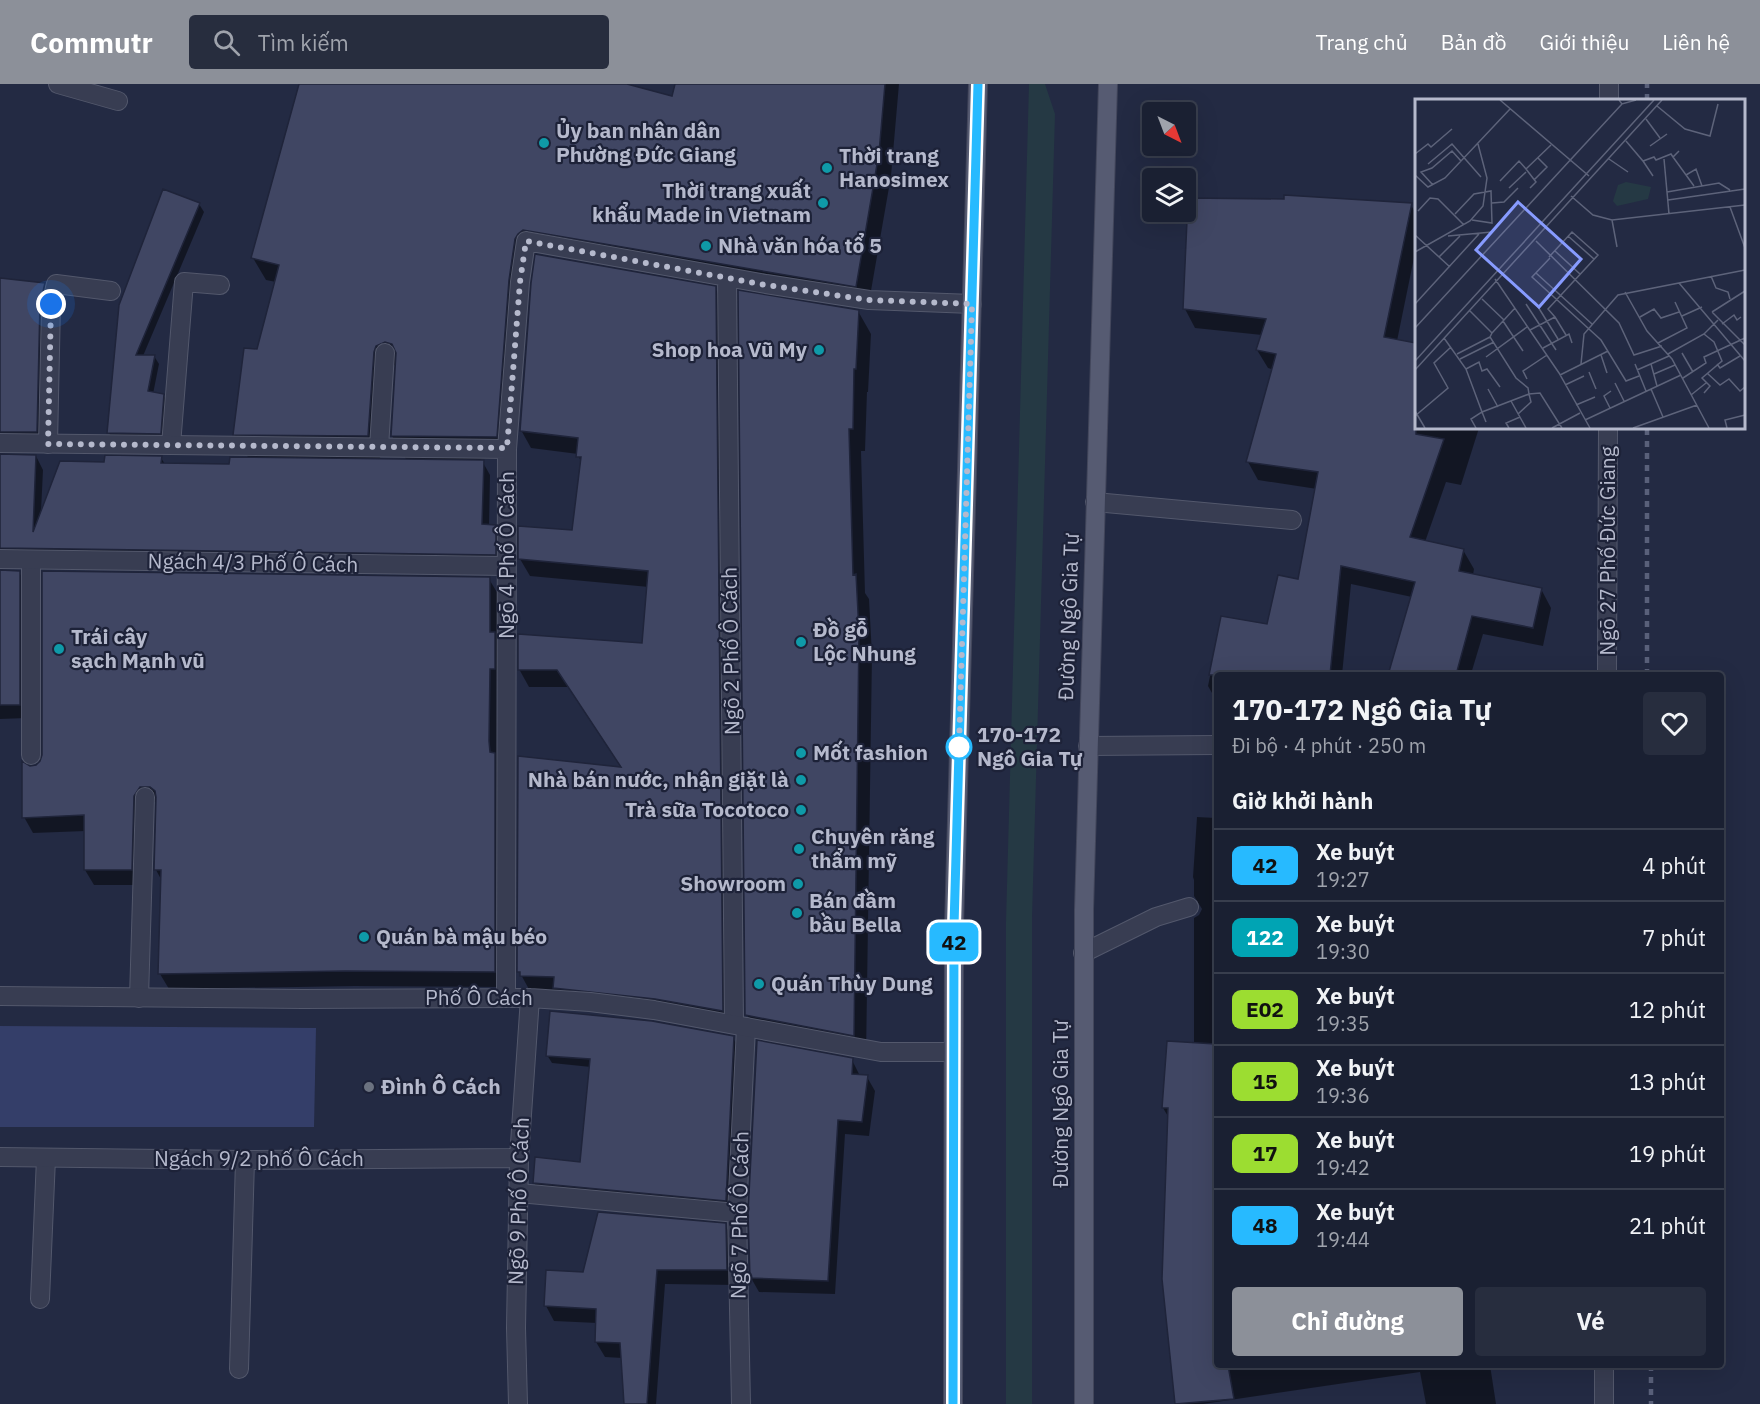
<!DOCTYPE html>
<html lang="vi">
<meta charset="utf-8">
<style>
:root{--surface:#1a2032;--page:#272d3e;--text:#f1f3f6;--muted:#9fa3ac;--line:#383e4d;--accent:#8c9099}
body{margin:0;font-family:"IBM Plex Sans",sans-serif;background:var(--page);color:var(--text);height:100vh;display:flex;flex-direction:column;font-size:22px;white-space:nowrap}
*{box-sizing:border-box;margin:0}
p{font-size:20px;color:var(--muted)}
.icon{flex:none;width:33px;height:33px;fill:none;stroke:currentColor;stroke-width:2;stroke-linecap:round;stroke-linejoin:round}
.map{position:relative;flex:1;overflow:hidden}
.sheet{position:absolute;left:1214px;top:588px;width:510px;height:696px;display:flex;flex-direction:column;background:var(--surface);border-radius:6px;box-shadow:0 6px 24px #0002,0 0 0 2px var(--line)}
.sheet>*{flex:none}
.badge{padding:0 12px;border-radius:9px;font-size:21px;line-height:39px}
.needle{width:39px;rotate:138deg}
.controls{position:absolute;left:1142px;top:18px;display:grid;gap:12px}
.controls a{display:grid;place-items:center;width:54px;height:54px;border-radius:6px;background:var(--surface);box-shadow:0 6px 24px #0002,0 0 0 2px var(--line);font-size:30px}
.you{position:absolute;width:30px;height:30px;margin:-15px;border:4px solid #fff;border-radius:50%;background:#1a73e8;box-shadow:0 0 0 9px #1a73e833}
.map>.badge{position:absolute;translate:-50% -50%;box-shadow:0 0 0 3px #fff}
h2{padding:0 18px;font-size:22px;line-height:54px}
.round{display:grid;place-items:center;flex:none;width:63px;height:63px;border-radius:6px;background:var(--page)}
.overview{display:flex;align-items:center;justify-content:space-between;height:102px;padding:0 18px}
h1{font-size:28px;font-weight:700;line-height:45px}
.button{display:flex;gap:12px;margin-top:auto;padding:12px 18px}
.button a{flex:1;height:69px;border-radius:6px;background:var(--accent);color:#fff;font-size:24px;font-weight:700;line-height:69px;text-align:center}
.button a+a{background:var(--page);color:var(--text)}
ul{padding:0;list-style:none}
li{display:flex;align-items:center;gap:18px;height:72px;padding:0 18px;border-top:2px solid var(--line)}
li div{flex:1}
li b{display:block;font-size:22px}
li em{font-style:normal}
li .badge{min-width:66px;font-weight:700;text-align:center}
header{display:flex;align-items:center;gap:36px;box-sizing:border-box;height:84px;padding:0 30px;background:var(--accent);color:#fff}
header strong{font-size:28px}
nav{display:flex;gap:33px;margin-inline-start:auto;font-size:21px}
.search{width:420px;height:54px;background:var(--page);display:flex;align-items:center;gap:15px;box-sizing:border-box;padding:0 21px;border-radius:6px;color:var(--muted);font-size:22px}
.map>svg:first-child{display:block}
</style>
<header>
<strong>Commutr</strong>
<div class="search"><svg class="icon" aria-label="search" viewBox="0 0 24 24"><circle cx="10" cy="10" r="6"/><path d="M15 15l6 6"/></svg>Tìm kiếm</div>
<nav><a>Trang chủ</a><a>Bản đồ</a><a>Giới thiệu</a><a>Liên hệ</a></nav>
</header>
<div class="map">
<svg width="1760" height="1320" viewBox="0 0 1760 1320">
<rect width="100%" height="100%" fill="#232a43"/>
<path fill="#253944" d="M1029 0H1045L1055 30 1032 834V1320H1006V838Z"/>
<path fill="#343e69" d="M0 942 316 944 314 1043H0Z"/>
<path fill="#0007" fill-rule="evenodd" d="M300 0H621L673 14 677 0H899L891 92 868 224 537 167 530 172 509 375H481L490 391 489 442H495L503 456V484L0 482V372H36L43 386 41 428 106 379 161 374 165 380 230 381 249 375 234 350 276 198 266 196 253 174ZM397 280 392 352 407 377 380 376 386 291 388 285Z
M164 107 199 120 204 128 143 272H154L159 280 153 310 163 311 168 319 165 357H113L109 349Z
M1411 121 1416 130V164L1397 257 1416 260V344H1479L1461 401 1446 398 1425 458 1463 466 1474 485 1473 491 1541 505 1551 524 1543 562 1483 550 1471 590 1410 576 1412 513 1351 500 1342 591H1216V616L1208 602 1222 533 1268 542 1299 496 1317 405 1258 396 1248 378 1274 286 1268 284 1257 266 1262 251 1195 244 1185 225Z
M0 196 44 200 52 214 44 361 0 365Z
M715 204 725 221 732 944 531 909 519 887 622 685 568 603H529L519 585 643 561 649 503 530 492 520 475 573 447 582 381 578 370 531 364 521 346Z
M858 227 871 250 868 308H867L865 367H861L865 509 869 515 872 571 866 974 760 954 747 931Z
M0 488H19L27 502V634L0 635Z
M489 495 498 510 497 674 503 903 355 902 169 905 160 890 162 797 156 786 158 718H149L140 801H94L85 786 86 747 33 749 24 733 30 684Z
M1197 733 1216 734V1281H1490L1496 1320H1426L1420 1288 1203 1320H1184L1175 1304 1169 1034 1163 1024 1194 960V834L1199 831 1202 825 1194 812V796L1193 793Z
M733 954 738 962 730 1124 539 1107 534 1099 582 1079 591 983 552 979 547 971Z
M852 976 860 992 867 993 875 1007 869 1052 845 1050 835 1210 759 1208 751 1194Z
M725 1141 734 1156 735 1201 665 1200 656 1320H625L622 1274 605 1273 596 1258 597 1239 554 1237 546 1222 584 1189Z"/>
<path fill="#404663" stroke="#1f243a" stroke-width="1.5" d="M299 0H627L672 12 675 0H885L879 69 856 203 523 146 518 150 515 155 509 196 497 353 391 352 396 269 392 260 385 258 376 262 374 268 368 352 233 351 244 264 257 265 279 181 251 174Z
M163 105 200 119 136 271H155L148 307 164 310 161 350 107 349 119 221Z
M1284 111 1412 119 1384 253 1416 259V350L1444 355 1410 453 1464 465 1459 487 1542 504 1533 544 1472 532 1456 591H1388L1415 498 1341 482 1330 591H1209L1221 532 1267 540 1278 491 1298 495 1318 388 1246 378 1276 270 1256 266 1266 235 1183 225 1188 114 1284 115Z
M535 170 716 202 723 927 655 915 553 904 554 893 520 892V888H517L518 672 621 683 557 586H518V550L642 559 648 487 518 475V442L572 446 581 373H576L578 354 520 347 531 199Z
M0 194 45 199 40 220 37 348H0Z
M738 206 859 226 856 285H854L853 345H849L853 491 856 490 859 548 854 952 745 931Z
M0 370 36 371 33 448 60 377 104 378 105 371 162 372 161 379 229 380 230 373 484 376 482 440 496 441V471L0 464Z
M0 486 20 487V621H0Z
M42 487 490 493V548H495V585H490L489 657 490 668 495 669V888L345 887 158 890 161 786H154L156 713 155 707 150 703H140L134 712 132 786H84V731L22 734V677L30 682 36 681 40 677 42 671Z
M550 927 652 937 734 952 726 1117 533 1099 535 1073 580 1078 590 975 546 972Z
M757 956 853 974 852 990 868 991 862 1038 838 1036 828 1197 750 1194 748 1129Z
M1167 957 1216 960V1281H1228L1234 1315 1175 1320 1162 1195 1168 1024H1162Z
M598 1128 726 1139 727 1186H657L647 1320H624L620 1259 595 1258 596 1225 544 1222 546 1186 583 1188Z"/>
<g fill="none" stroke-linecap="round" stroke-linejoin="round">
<defs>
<path id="lane" d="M727 193 734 940
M48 360 51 220 56 200 111 207
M171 361 184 198 220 201
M379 363 385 269
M507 365 520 198 526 157 766 200 869 216 972 220
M31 671V476
M139 914 145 713
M519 1109 737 1129
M40 1215 46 1074
M239 1285 245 1076
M741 1320 737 1129 746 943"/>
<path id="street" d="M58 0 118 17
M1609 0V16
M0 359 507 365 506 913
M1095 418 1292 436
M0 475 506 482
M1607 591 1608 344
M1088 662 1216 661
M1083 869 1156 833 1189 823
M0 912 303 915 530 914 590 918 654 926 881 968H953
M0 1073 245 1076 519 1074
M518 1320 516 1244 519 1074 530 914
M1604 1320V1281"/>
<path id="primary" d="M953 1320 954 842 978 0
M1084 1320V826L1108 0"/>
</defs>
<use href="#lane" stroke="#53586c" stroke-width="20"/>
<use href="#street" stroke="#53586c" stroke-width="20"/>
<use href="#primary" stroke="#42465b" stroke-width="20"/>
<use href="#lane" stroke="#383d52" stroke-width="18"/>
<use href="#street" stroke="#383d52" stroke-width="18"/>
<use href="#primary" stroke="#565b72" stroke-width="18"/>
<path stroke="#59607a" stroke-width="4.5" stroke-dasharray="6 6" stroke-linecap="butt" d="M1647 16V0
M1647 591V344
M1651 1281V1320"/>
</g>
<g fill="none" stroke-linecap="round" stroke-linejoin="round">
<defs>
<path id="line" d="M953 1320 954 842 978 0"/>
</defs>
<use href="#line" stroke="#fff" stroke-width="14"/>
<use href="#line" stroke="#27baff" stroke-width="9"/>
<path stroke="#b5b9cc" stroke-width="6" stroke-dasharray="0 10.8" d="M51 220 48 360 507 364 520 198 526 157 766 201 869 216 972 220 959 663"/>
</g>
<g fill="#0f9aa8" stroke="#1d2238" stroke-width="2">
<circle cx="544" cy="59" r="6"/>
<circle cx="827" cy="84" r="6"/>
<circle cx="823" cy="119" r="6"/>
<circle cx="706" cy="162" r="6"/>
<circle cx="819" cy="266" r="6"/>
<circle cx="801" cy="558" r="6"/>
<circle cx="59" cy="565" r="6"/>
<circle cx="801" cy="669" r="6"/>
<circle cx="801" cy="696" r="6"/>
<circle cx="801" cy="726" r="6"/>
<circle cx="799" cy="765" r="6"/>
<circle cx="798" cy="800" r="6"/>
<circle cx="797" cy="829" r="6"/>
<circle cx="364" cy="853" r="6"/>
<circle cx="759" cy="900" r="6"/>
</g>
<circle fill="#fff" stroke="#27baff" stroke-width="3" cx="959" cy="663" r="12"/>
<circle fill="#6b7280" stroke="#1d2238" stroke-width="2" cx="369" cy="1003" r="6"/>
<g text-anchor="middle" stroke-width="4.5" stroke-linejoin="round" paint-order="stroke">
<g font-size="21" font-weight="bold" fill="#b5b9cc" stroke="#1d2238" text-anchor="start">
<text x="556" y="54">Ủy ban nhân dân<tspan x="556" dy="24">Phường Đức Giang</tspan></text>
<text x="839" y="79">Thời trang<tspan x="839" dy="24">Hanosimex</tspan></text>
<text x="811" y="114" text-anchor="end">Thời trang xuất<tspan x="811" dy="24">khẩu Made in Vietnam</tspan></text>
<text x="718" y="169">Nhà văn hóa tổ 5</text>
<text x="807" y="273" text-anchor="end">Shop hoa Vũ My</text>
<text x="813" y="553">Đồ gỗ<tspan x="813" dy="24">Lộc Nhung</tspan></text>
<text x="71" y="560">Trái cây<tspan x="71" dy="24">sạch Mạnh vũ</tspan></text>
<text x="813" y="676">Mốt fashion</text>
<text x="789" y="703" text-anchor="end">Nhà bán nước, nhận giặt là</text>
<text x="789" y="733" text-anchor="end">Trà sữa Tocotoco</text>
<text x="811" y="760">Chuyên răng<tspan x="811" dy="24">thẩm mỹ</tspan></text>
<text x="786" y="807" text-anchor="end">Showroom</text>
<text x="809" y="824">Bán đầm<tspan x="809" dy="24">bầu Bella</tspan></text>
<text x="376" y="860">Quán bà mậu béo</text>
<text x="771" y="907">Quán Thùy Dung</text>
<text x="381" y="1010">Đình Ô Cách</text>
</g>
<g font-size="21" fill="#b5b9cc" stroke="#1d2238">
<text transform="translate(1608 467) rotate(-90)" y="7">Ngõ 27 Phố Đức Giang</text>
<text transform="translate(507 471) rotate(-90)" y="7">Ngõ 4 Phố Ô Cách</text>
<text transform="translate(253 479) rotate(1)" y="7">Ngách 4/3 Phố Ô Cách</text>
<text transform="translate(1069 533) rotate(-88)" y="7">Đường Ngô Gia Tự</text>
<text transform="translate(731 567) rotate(-91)" y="7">Ngõ 2 Phố Ô Cách</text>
<text x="479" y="921">Phố Ô Cách</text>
<text transform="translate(1061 1020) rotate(-90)" y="7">Đường Ngô Gia Tự</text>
<text x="259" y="1082">Ngách 9/2 phố Ô Cách</text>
<text transform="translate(519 1117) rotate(-88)" y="7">Ngõ 9 Phố Ô Cách</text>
<text transform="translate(740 1131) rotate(-89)" y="7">Ngõ 7 Phố Ô Cách</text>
</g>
<g font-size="21" font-weight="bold" fill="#b5b9cc" stroke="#1d2238" text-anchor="start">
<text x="977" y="658">170-172<tspan x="977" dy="24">Ngô Gia Tự</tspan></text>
</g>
</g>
<g transform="translate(1415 15)">
<rect width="330" height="330" fill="#232a43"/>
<path d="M211 83 236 88 233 100 202 107 198 102 203 86Z" fill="#253944"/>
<path fill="none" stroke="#5d637a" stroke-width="1.5" d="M85 1 174 77M204 1 207 5 221 1M242 7 270 30 295 37 303 5M231 20 245 39M211 42 228 62 239 58 241 61 256 55 258 58 264 52M235 47 252 35M0 55 13 45 16 48 37 30M258 58 279 87M194 60 213 73M249 60 254 115M228 62 238 77M13 65 37 45 66 78M111 70 121 83 115 89M0 76 13 88 30 79 95 10M271 76 281 70 287 87M119 81 132 68 123 59M85 82 104 62 111 70 136 46M18 86 6 73 17 69 37 52 46 62M94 89 111 73M252 93 304 84 315 91M156 97 178 116 197 121 330 106M253 101 330 90M77 104 89 103 103 89M315 108 330 149M3 112 15 99 23 100 49 126M40 115 59 95 76 92 77 124 57 121M197 121 202 148M0 136 35 168M33 137 77 133M153 137 179 160M121 142 204 224 219 256 247 247M140 152 165 175M0 153 55 122 68 107 72 79 63 45M24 158 45 137M135 159 117 178 186 241 211 282 224 277M121 174 177 225M296 177 301 189 313 193 315 200M80 180 144 274 175 329M264 184 330 262M210 193 232 232 257 260 294 329M67 200 89 221M120 203 143 240M0 205 64 135M111 205 141 251M55 212 77 234M297 213 330 246M297 213 330 192M267 217 287 208M140 218 151 236M225 218 239 210 246 219 264 213M88 222 108 252M307 225 319 216 322 221 326 218M0 229 207 5M115 231 140 218 133 210 183 156 157 133 134 158M77 234 75 238 101 279 113 289 114 295 125 294 147 329M77 234 100 209M289 235 299 243 307 262 287 279 295 287 289 294M29 239 51 270 67 313 56 320 61 329M243 244 272 229 260 203M128 249 154 235 157 244M267 254 278 273M42 255 75 238M253 255 289 235 303 221M186 256 192 274M71 258 112 228M45 260 79 243M0 262 239 1M166 265 169 235 203 196 330 171M220 265 231 292M236 265 242 287M302 265 305 269 325 257M51 270 64 263 67 272 72 270 85 288M0 271 247 1M222 271 254 257M174 273 181 290M292 274 305 286 314 280 325 292 330 288M239 275 260 266M145 276 193 252M268 279 291 264 289 258 330 239M112 280 108 272 132 256M200 284 209 302M150 286 169 277M73 290 83 308M236 290 248 318M276 296 291 284M96 302 111 329M161 306 180 298M195 309 189 297 196 292M0 312 10 329M0 317 33 289 19 264 36 248M170 321 266 276M71 323 67 313 114 295 116 303 103 315M94 329 91 324 105 318M137 329 165 314M218 329 282 306M312 329 310 321 330 316"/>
<path fill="#879bff" fill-opacity="0.15" stroke="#879bff" stroke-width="3" d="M103 103 166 160 124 208 61 151Z"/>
<rect width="330" height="330" fill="none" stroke="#b5b9cc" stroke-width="3"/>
</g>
</svg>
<div class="controls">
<a><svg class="needle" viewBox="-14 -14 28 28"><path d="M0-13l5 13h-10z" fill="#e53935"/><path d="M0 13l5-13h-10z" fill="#9fa3ac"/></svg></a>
<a><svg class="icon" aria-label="layers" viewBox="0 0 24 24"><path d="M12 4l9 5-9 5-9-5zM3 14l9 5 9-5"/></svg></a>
</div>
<div class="you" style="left:51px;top:220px"></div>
<b class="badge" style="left:954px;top:858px;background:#27baff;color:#111">42</b>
<section class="sheet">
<div class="overview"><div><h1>170-172 Ngô Gia Tự</h1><p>Đi bộ · 4 phút · 250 m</p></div><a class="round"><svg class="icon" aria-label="heart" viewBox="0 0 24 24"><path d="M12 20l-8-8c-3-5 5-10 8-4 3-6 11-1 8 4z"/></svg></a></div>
<h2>Giờ khởi hành</h2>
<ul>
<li><span class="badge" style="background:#27baff;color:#111">42</span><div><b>Xe buýt</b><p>19:27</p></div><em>4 phút</em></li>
<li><span class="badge" style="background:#00a4b4;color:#fff">122</span><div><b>Xe buýt</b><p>19:30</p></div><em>7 phút</em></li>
<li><span class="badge" style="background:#9cdd31;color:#111">E02</span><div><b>Xe buýt</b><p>19:35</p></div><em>12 phút</em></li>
<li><span class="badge" style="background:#9cdd31;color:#111">15</span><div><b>Xe buýt</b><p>19:36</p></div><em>13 phút</em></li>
<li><span class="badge" style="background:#9cdd31;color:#111">17</span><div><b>Xe buýt</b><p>19:42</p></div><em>19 phút</em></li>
<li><span class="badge" style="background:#27baff;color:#111">48</span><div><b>Xe buýt</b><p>19:44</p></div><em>21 phút</em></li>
</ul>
<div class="button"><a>Chỉ đường</a><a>Vé</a></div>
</section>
</div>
